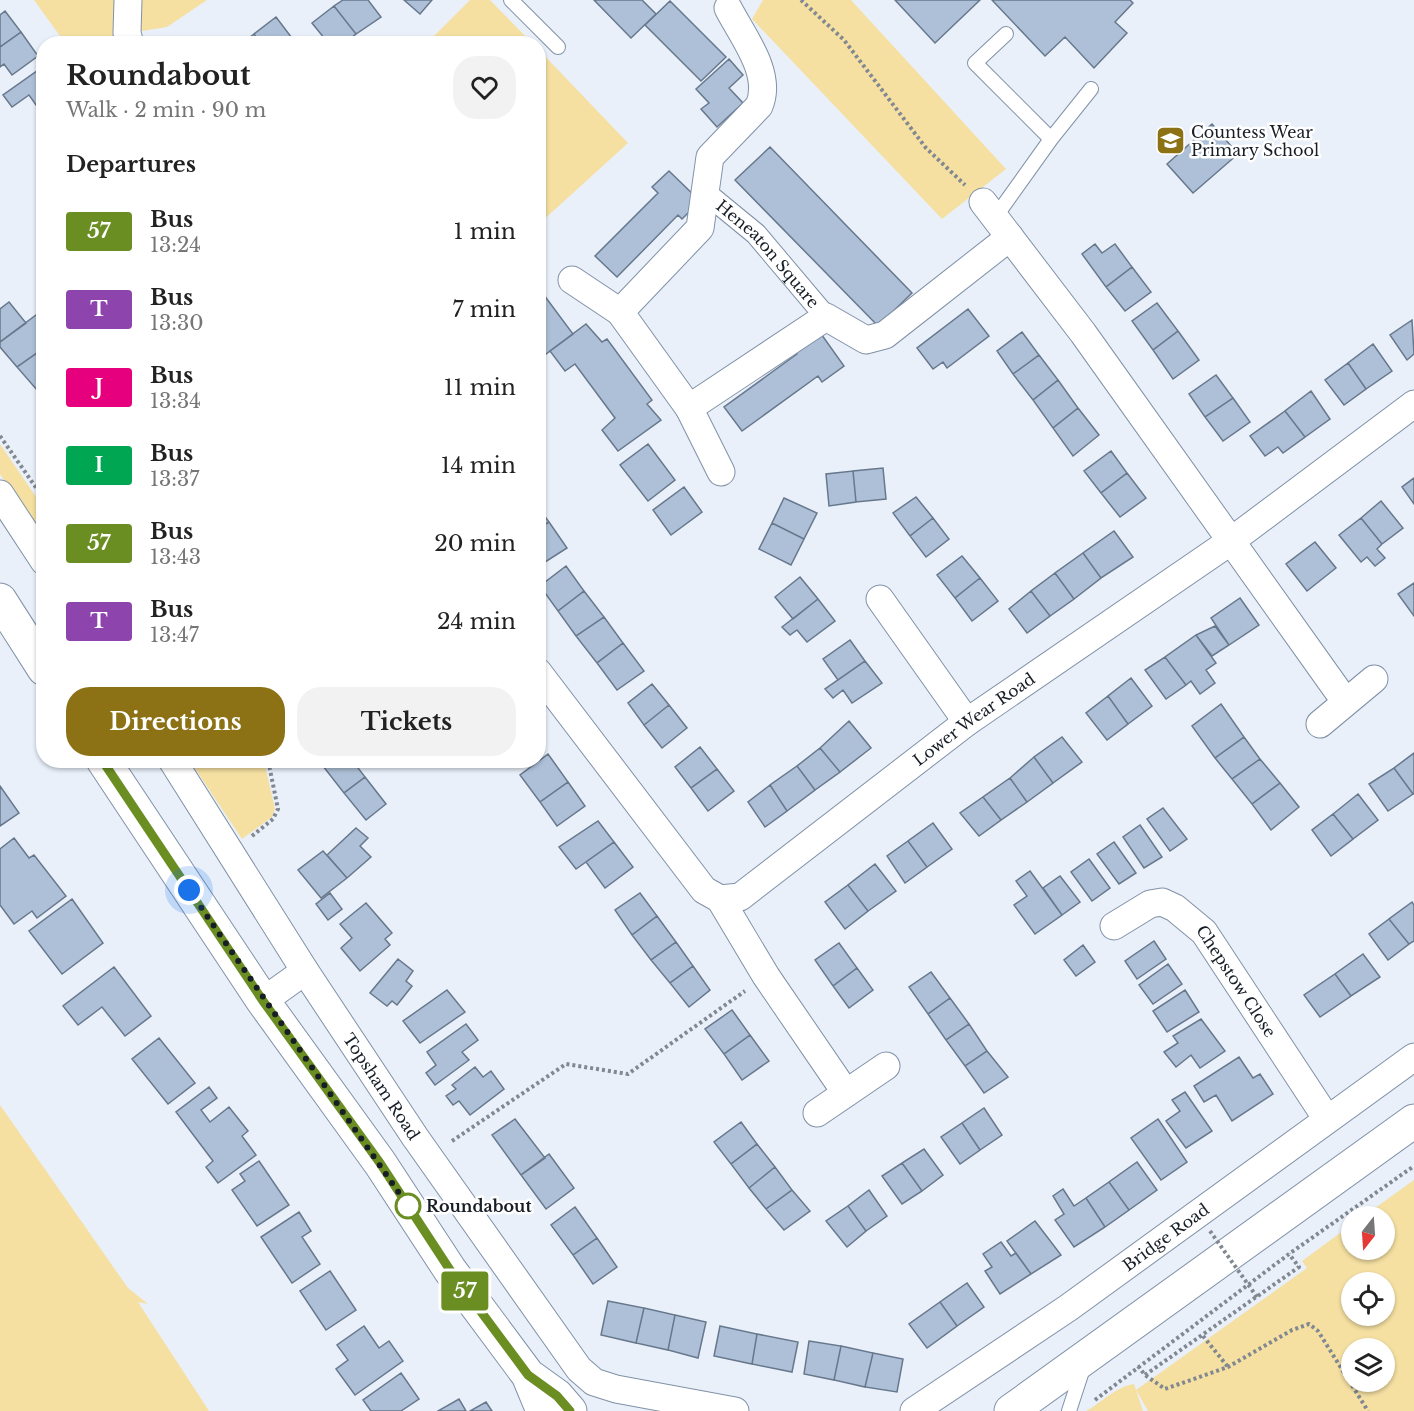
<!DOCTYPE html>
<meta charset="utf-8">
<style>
:root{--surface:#fff;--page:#f2f2f2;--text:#222;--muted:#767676;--accent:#8c7215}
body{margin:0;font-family:"Libre Baskerville",serif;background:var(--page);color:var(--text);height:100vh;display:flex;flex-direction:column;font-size:22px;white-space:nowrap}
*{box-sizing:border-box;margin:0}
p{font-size:20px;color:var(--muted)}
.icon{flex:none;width:33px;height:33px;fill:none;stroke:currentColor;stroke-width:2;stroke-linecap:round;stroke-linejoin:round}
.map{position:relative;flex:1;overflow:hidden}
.details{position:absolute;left:36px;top:36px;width:510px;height:732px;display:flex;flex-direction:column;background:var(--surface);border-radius:24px;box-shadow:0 2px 4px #0004}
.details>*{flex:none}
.badge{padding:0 12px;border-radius:4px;font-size:21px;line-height:39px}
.needle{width:39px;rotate:197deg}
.fabs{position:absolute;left:1341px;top:1206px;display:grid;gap:12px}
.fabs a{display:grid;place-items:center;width:54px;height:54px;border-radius:50%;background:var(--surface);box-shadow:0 2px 4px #0004;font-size:30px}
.you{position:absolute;width:30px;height:30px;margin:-15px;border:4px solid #fff;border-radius:50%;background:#1a73e8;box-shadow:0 0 0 9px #1a73e833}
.map>.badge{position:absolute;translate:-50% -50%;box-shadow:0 0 0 3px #fff}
h2{padding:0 30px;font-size:22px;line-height:54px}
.round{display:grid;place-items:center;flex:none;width:63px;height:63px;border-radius:24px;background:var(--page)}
.head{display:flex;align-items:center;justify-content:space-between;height:102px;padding:0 30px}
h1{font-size:28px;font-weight:800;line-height:45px}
.action{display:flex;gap:12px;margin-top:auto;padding:12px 30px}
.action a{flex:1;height:69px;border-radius:24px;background:var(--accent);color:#fff;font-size:24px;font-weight:800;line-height:69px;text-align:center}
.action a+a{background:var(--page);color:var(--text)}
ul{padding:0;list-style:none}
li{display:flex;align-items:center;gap:18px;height:78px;padding:0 30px}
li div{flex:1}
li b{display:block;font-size:22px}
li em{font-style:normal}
li .badge{min-width:66px;font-weight:700;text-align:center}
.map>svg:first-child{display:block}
</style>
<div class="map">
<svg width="1414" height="1411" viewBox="0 0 1414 1411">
<rect width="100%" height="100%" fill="#e9f0fa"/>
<path fill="#f5e0a2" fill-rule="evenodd" d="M34 0H207L167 27 118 35V44L65 43Z
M470 0H490L532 43H427Z
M763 0H851L1006 169 942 219 752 19Z
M539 50 628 143 539 224Z
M0 444 43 507V540L0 474Z
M190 761H264L275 809 272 817 242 839Z
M0 1105 128 1288 148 1304 138 1302 209 1411H0Z
M1414 1180V1411H1148L1136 1390 1307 1268 1302 1261 1351 1225 1352 1250H1384V1216H1364ZM1384 1282V1316H1352V1282ZM1384 1348V1382H1352V1348Z
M1134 1384 1143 1411H1086C1101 1403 1117 1386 1134 1384Z"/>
<path fill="#adc0d7" stroke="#67788d" stroke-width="1.5" d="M343 0H368L381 17 356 34 334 6Z
M404 0H432L420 14Z
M594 0H642L656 14 631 38Z
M895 0H980L935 43Z
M992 0H1130L1133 3 1115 22 1127 33 1094 68 1065 37 1045 56Z
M670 1 726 57 701 81 645 25Z
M334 6 356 34 343 44H329L312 23Z
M5 11 21 32 0 47V15Z
M276 17 295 42 294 44H261L254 34Z
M21 32 38 56 12 75 4 64 0 67V47Z
M254 34 261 44H241Z
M729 59 743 75 729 88 743 103 717 127 701 109 709 103 696 89Z
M44 66V110L41 112 29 95 12 107 3 95Z
M1212 124 1238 154 1193 193 1167 164Z
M770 147 912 293 878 326 735 180Z
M669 171 700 201 682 219 678 215 617 277 595 256 658 193 652 187Z
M1095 244 1102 253 1115 244 1132 267 1106 287 1082 254Z
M1132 267 1151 292 1125 311 1106 287Z
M538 287 573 334 542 357 538 352Z
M9 302 26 323 0 342V309Z
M1157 303 1178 331 1153 350 1132 321Z
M968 309 989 336 947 368 943 362 933 369 917 348Z
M36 315 44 324V348L17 367 0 347V342Z
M1412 320 1414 354 1407 360 1390 335Z
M586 324 602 342 607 339 652 400 647 404 661 420 618 451 602 430 615 418 575 364 565 371 550 351Z
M819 331 844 366 822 382 818 376 742 431 724 407 797 354 793 350Z
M1178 331 1199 360 1173 379 1153 350Z
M1022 332 1039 355 1013 374 997 351Z
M1373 344 1392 371 1366 389 1348 363Z
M44 348V398L17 367Z
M1039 355 1058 380 1033 400 1013 374Z
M1348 363 1366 389 1344 405 1325 380Z
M1216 375 1233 398 1205 417 1189 394Z
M1058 380 1078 408 1053 428 1033 400Z
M1311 391 1330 419 1305 437 1285 411Z
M1233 398 1250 422 1223 441 1205 417Z
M1078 408 1099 435 1073 456 1053 428Z
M1285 411 1305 437 1283 453 1278 447 1265 456 1250 436Z
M648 444 675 480 648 501 620 465Z
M1111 451 1127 473 1101 493 1084 471Z
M883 468 886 499 856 502 853 471Z
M853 471 856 502 829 506 826 474Z
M1127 473 1146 498 1120 517 1101 493Z
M1414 478V504L1402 487Z
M684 487 702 512 671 535 653 510Z
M916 497 933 518 910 536 893 513Z
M784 498 817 513 804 539 772 523Z
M1381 501 1403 528 1382 544 1361 518Z
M538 507 549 522 538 529Z
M933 518 949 539 926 557 910 536Z
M1361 518 1382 544 1377 549 1385 558 1375 566 1367 557 1361 562 1339 535Z
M549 522 567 548 542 564 538 560V529Z
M772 523 804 539 791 565 759 549Z
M1114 531 1133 557 1101 578 1083 553Z
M1315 542 1336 568 1307 591 1286 564Z
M1083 553 1101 578 1074 599 1055 573Z
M962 556 980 578 955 598 937 575Z
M566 566 584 591 558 611 540 586Z
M1055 573 1074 599 1050 616 1031 591Z
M800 577 818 599 793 619 775 597Z
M980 578 998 601 972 621 955 598Z
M1414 583V616L1398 594Z
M584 591 604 617 576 636 558 611Z
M1031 591 1050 616 1027 633 1009 609Z
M1240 598 1259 625 1229 645 1211 618Z
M818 599 835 621 807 642 797 630 790 635 782 627Z
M604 617 623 643 597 663 576 636Z
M1215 626 1229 645 1212 656 1196 635Z
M1196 635 1216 663 1206 670 1215 683 1200 694 1191 681 1186 685 1165 657Z
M850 640 865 661 838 680 823 659Z
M623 643 644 671 617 690 597 663Z
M1165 657 1186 685 1166 699 1145 670Z
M865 661 882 683 852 703 843 690 833 698 825 689Z
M1131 678 1152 706 1128 724 1108 696Z
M652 684 669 705 644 725 628 703Z
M1108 696 1128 724 1107 740 1086 713Z
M1221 704 1244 737 1215 758 1192 726Z
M669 705 687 728 662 748 644 725Z
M849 721 871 748 840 772 820 748Z
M1062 737 1082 762 1053 783 1034 757Z
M1244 737 1260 759 1232 779 1215 758Z
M700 747 717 769 691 788 675 767Z
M820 748 840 772 815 790 797 766Z
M1414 753V794H1413L1394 768Z
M548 754 568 782 540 802 520 775Z
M1034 757 1053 783 1027 802 1010 778Z
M1260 759 1280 783 1252 804 1232 779Z
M329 760H352L365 777 344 793 323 766Z
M797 766 815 790 787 811 770 785Z
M1394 768 1413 794 1388 811 1369 784Z
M717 769 734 791 708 811 691 788Z
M365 777 386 804 366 820 344 793Z
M1010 778 1027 802 1001 820 983 797Z
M568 782 585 806 557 826 540 802Z
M1280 783 1299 807 1271 830 1252 804Z
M770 785 787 811 765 827 748 802Z
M0 786 19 813 0 826Z
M1358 794 1378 820 1353 839 1333 814Z
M983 797 1001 820 979 836 960 813Z
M1163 808 1187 839 1170 851 1147 819Z
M1333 814 1353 839 1331 856 1312 830Z
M598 821 614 842 576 869 559 847Z
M933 823 952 849 927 867 908 841Z
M1140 825 1162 857 1144 868 1123 837Z
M356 828 368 838 360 846 371 857 347 878 327 855Z
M14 838 29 858 34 855 66 896 37 918 32 911 14 924 0 905V849Z
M908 841 927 867 905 883 887 856Z
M614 842 633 867 605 888 586 862Z
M1114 842 1136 873 1119 884 1097 854Z
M323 851 347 878 321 898 298 870Z
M1089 859 1110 888 1092 901 1071 872Z
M875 864 896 891 868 911 848 885Z
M1030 871 1062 915 1035 934 1014 905 1027 896 1016 881Z
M1060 876 1080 902 1062 915 1043 888Z
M848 885 868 911 845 929 825 902Z
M330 893 342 909 328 920 316 904Z
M640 893 657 916 632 935 615 910Z
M72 899 103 943 62 974 29 931Z
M1412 902 1414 905V941L1409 944 1389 919Z
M366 903 392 933 385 939 390 945 360 971 341 948 352 938 340 924Z
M657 916 676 942 651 960 632 935Z
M1389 919 1409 944 1388 960 1369 934Z
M1154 941 1166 959 1137 979 1125 961Z
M676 942 693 966 670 983 651 960Z
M839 943 857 968 833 986 815 960Z
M1083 945 1095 962 1076 976 1064 960Z
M1363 954 1380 977 1351 996 1335 974Z
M398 959 413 971 406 981 412 986 397 1005 392 1001 387 1006 370 993Z
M1168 964 1182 984 1153 1004 1139 985Z
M693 966 710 990 689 1007 670 983Z
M114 967 151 1016 125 1036 102 1007 78 1025 63 1006Z
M857 968 873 990 849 1008 833 986Z
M931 972 950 998 928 1014 909 987Z
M1335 974 1351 996 1320 1017 1304 995Z
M447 990 465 1012 420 1043 403 1021Z
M1185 990 1199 1012 1167 1032 1153 1011Z
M950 998 969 1024 946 1040 928 1014Z
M732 1010 750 1035 724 1054 705 1029Z
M1201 1019 1225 1051 1200 1068 1191 1055 1176 1067 1164 1052 1178 1043 1173 1036Z
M466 1024 478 1040 462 1052 469 1060 435 1085 426 1073 436 1065 427 1052Z
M969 1024 987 1051 965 1066 946 1040Z
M750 1035 769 1061 742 1080 724 1054Z
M159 1038 195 1083 168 1104 132 1059Z
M987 1051 1008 1077 984 1093 965 1066Z
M1239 1057 1253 1078 1260 1074 1273 1094 1232 1121 1216 1095 1204 1102 1194 1086Z
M475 1067 483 1077 491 1071 504 1089 470 1115 459 1101 453 1105 446 1096 456 1089 452 1085Z
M209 1087 217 1098 201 1110 210 1122 229 1107 248 1131 242 1136 256 1155 218 1183 206 1167 213 1161 176 1112Z
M1185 1092 1212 1131 1186 1148 1166 1121 1180 1111 1172 1100Z
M984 1108 1002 1135 980 1150 962 1123Z
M515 1119 545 1158 521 1175 492 1135Z
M1158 1119 1187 1162 1161 1180 1131 1138Z
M741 1122 757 1144 731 1164 714 1142Z
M962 1123 980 1150 960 1164 941 1137Z
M757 1144 775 1167 749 1188 731 1164Z
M924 1149 943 1175 922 1191 902 1163Z
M549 1154 574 1188 546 1209 521 1175Z
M259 1161 289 1205 257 1226 232 1190 245 1181 240 1174Z
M1137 1162 1157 1190 1129 1210 1109 1182Z
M902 1163 922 1191 902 1204 882 1176Z
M775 1167 792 1190 766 1209 749 1188Z
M1109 1182 1129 1210 1105 1227 1086 1198Z
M1063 1189 1074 1206 1086 1198 1105 1227 1074 1247 1055 1220 1064 1214 1053 1196Z
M792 1190 810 1211 784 1230 766 1209Z
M869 1190 887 1216 866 1231 848 1206Z
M848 1206 866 1231 847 1247 826 1221Z
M575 1207 597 1238 573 1255 551 1225Z
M299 1212 311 1231 302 1237 320 1264 292 1283 261 1237Z
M1035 1221 1061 1255 1031 1274 1007 1241Z
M597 1238 617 1267 593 1284 573 1255Z
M1001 1242 1011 1256 1016 1253 1031 1274 1000 1294 985 1271 992 1267 983 1254Z
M330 1271 356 1310 326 1330 300 1291Z
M967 1283 984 1307 957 1326 940 1302Z
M608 1301 644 1308 636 1343 601 1335Z
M940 1302 957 1326 927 1348 909 1324Z
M644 1308 675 1315 668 1350 636 1343Z
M675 1315 706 1322 698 1358 668 1350Z
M364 1326 379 1348 389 1341 403 1361 355 1395 336 1369 348 1360 337 1345Z
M720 1326 757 1334 752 1364 714 1356Z
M757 1334 798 1342 792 1372 752 1364Z
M809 1341 841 1346 834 1380 804 1374Z
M841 1346 873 1353 865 1387 834 1380Z
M873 1353 903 1359 897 1392 865 1387Z
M401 1373 419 1399 401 1411H371L363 1400Z
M459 1399 466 1411H438Z
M486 1402 492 1411H470Z"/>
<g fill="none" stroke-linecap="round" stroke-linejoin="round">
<defs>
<path id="service" d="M511 0 558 47
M1006 34 975 63 1051 139
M996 216 1051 139 1091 89
M1069 1411 1084 1365"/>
<g id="pedestrian">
<path id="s1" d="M706 193 756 234 826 317"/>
</g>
<g id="minor">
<path d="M128 0 127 33 130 44"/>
<path d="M728 8C743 37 773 74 759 106L710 157 700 228 620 312 689 408 826 317 866 340 885 335 1010 237"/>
<path d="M983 202 1083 333 1345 701"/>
<path d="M572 280 620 312"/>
<path d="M689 408 721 472"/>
<path d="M0 494 44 561"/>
<path d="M880 599 967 722"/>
<path d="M538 672 704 890 720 899 766 976 846 1093"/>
<path d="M1320 724 1374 679"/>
<path id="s2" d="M172 760 305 971 415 1137 579 1369 594 1382 616 1389 735 1411"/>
<path id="s3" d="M720 899 740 897 967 722 1231 541 1414 404"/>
<path id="s4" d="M1114 926 1150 904 1162 902 1175 908 1204 932 1327 1119"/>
<path d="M263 1001 305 971"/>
<path d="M817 1113 886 1066"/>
<path id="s5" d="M914 1411 1068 1308 1414 1057"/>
</g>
<path id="tertiary" d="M0 600 44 669
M103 760 263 1001 380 1163 450 1270 528 1375 543 1411
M532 1378 557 1396 570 1411"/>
<path id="primary" d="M1011 1411 1414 1121"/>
</defs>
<use href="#service" stroke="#8091a7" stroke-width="16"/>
<use href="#pedestrian" stroke="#8091a7" stroke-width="23"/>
<use href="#minor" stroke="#8091a7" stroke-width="29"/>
<use href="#tertiary" stroke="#8091a7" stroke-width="35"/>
<use href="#primary" stroke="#8091a7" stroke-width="35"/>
<path stroke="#818891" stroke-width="4" stroke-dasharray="3 3" stroke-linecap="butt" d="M801 0 844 40 926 148 965 185
M0 436 44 499
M252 836 273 819 278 809 268 760
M452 1141 566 1064 628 1074 745 991
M1203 1336 1228 1367
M1138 1366 1145 1375 1165 1389 1228 1367 1292 1330 1309 1324 1318 1331 1368 1411
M1145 1375 1299 1267 1289 1254
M1095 1400 1289 1254 1414 1166"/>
<use href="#service" stroke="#fff" stroke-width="14"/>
<use href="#pedestrian" stroke="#fff" stroke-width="21"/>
<use href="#minor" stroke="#fff" stroke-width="27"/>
<use href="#tertiary" stroke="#fff" stroke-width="33"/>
<use href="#primary" stroke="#fff" stroke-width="33"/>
<path stroke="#818891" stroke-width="4" stroke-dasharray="3 3" stroke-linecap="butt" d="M1210 1231 1257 1297"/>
</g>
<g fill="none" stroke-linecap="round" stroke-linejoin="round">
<defs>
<path id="line" d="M102 760 263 1001 380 1163 450 1270 528 1375 557 1396 570 1411"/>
</defs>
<use href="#line" stroke="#fff" stroke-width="14"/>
<use href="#line" stroke="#6b8e23" stroke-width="9"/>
<path stroke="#171e26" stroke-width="6" stroke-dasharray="0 10.8" d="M189 890 408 1206"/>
</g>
<defs>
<symbol id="school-square" viewBox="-11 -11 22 22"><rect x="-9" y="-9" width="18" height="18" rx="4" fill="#8c7215" stroke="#fff"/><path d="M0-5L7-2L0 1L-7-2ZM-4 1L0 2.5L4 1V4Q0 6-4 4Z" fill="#fff"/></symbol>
</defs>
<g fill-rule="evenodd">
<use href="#school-square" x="1154" y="124" width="33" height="33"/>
</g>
<circle fill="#fff" stroke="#6b8e23" stroke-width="3" cx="408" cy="1206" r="12"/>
<g text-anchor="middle" stroke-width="5" stroke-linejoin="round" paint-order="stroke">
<g font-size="16" fill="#171e26" stroke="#fff" text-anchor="start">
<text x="1191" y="138">Countess Wear<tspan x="1191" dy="18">Primary School</tspan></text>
</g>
<g font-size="16" fill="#171e26" stroke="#fff">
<text dy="6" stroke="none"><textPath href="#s1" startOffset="87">Heneaton Square</textPath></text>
<text dy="6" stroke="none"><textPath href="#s3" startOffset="314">Lower Wear Road</textPath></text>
<text dy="6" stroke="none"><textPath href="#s4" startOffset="165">Chepstow Close</textPath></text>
<text dy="6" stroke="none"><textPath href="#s2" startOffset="388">Topsham Road</textPath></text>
<text dy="6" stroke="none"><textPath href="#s5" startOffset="306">Bridge Road</textPath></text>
</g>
<g font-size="16" font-weight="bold" fill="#171e26" stroke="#fff" text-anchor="start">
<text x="426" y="1212">Roundabout</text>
</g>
</g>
</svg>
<div class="fabs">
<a><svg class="needle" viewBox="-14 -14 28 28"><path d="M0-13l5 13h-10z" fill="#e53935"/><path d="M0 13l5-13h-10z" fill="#767676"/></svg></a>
<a><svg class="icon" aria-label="locate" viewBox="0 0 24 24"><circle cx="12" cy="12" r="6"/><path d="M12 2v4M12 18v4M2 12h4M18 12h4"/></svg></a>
<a><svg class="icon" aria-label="layers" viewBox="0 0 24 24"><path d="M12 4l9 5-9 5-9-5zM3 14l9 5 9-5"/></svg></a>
</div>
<div class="you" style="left:189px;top:890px"></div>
<b class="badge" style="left:465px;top:1291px;background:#6b8e23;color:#fff">57</b>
<section class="details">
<div class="head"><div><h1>Roundabout</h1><p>Walk · 2 min · 90 m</p></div><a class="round"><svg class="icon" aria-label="heart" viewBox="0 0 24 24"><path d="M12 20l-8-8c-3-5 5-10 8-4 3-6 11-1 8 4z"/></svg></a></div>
<h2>Departures</h2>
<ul>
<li><span class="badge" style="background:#6b8e23;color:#fff">57</span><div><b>Bus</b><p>13:24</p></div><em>1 min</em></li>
<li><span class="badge" style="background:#8e44ad;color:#fff">T</span><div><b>Bus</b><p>13:30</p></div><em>7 min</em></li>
<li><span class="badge" style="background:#e6007e;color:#fff">J</span><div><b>Bus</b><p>13:34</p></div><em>11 min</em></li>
<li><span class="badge" style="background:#00a651;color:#fff">I</span><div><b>Bus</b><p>13:37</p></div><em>14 min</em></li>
<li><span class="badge" style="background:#6b8e23;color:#fff">57</span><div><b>Bus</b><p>13:43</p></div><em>20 min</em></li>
<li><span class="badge" style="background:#8e44ad;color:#fff">T</span><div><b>Bus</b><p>13:47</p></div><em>24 min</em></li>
</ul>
<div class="action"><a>Directions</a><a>Tickets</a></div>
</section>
</div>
